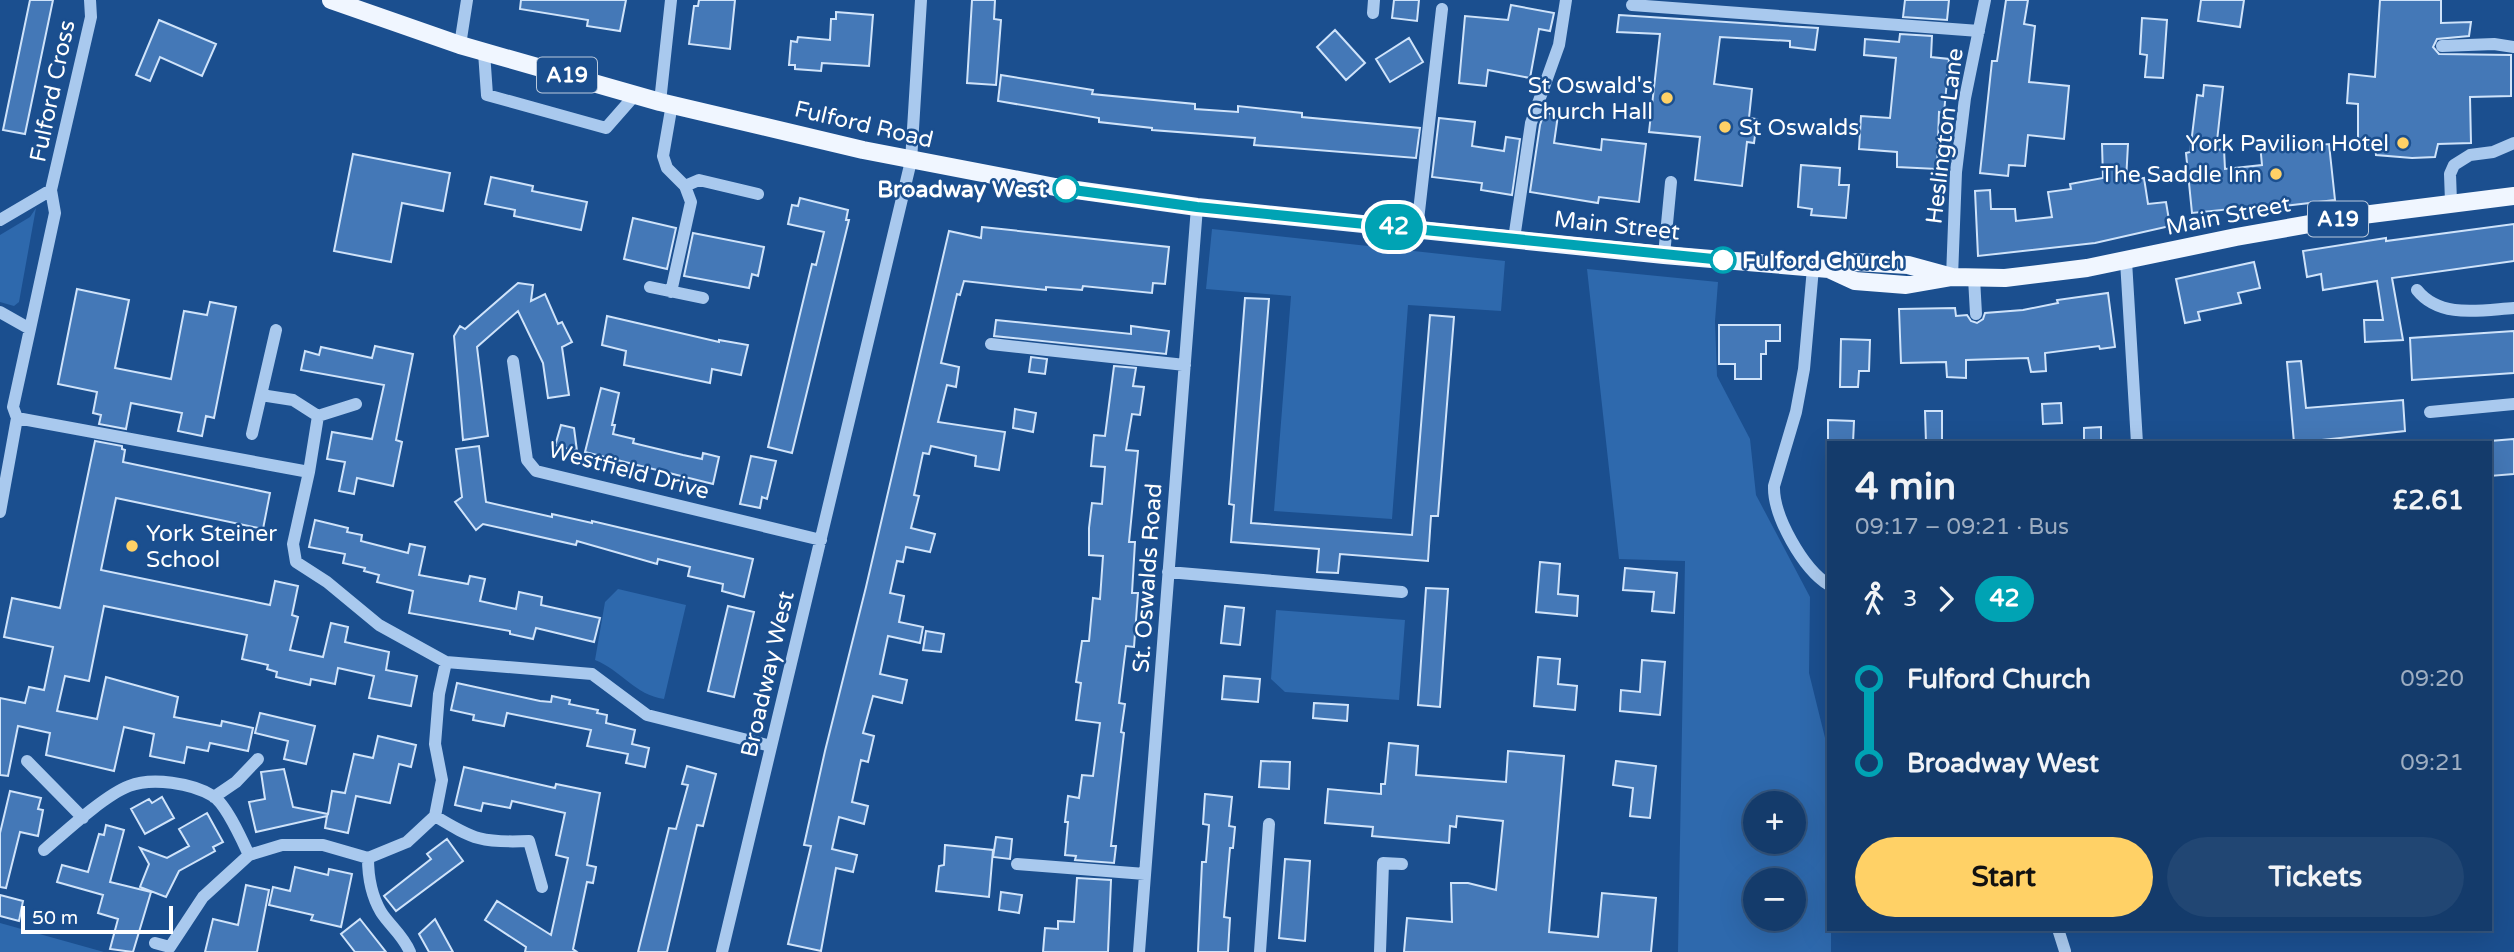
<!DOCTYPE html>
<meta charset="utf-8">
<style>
:root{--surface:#143b6b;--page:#214673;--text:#f1f3f6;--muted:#9dadc1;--line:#33557e;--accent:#ffd166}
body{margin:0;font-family:"Varela Round",sans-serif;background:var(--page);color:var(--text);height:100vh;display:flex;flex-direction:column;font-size:26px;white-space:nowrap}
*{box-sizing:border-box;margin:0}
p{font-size:23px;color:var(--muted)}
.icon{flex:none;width:38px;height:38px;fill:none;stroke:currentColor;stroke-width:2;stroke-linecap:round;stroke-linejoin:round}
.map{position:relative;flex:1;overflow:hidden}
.panel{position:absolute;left:1827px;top:441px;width:665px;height:490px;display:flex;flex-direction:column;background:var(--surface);border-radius:0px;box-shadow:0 7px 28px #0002,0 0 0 2px var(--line)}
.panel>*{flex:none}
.badge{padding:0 14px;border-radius:23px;font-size:24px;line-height:46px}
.controls{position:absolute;left:1743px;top:791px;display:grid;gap:14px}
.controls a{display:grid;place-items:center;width:63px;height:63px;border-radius:50%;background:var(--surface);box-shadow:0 7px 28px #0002,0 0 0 2px var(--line);font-size:35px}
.scale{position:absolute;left:21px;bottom:18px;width:152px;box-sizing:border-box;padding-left:7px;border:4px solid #fff;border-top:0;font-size:19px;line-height:24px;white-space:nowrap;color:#fff;-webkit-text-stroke:5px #1b4f8f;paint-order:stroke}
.map>.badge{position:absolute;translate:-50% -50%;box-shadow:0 0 0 4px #fff}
.legs{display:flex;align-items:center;gap:10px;height:77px;padding:0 28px;font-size:23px}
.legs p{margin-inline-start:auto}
.headline{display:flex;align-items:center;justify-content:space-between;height:119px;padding:0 28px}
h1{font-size:38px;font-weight:800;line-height:52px}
.button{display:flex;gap:14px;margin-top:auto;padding:14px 28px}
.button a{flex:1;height:80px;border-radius:42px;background:var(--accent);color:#111;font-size:28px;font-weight:800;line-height:80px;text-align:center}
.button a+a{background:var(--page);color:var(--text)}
ul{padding:0 28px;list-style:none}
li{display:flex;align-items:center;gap:24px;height:84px;font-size:26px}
li i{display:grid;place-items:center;width:10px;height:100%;margin:0 9px;background:currentColor}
li i::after{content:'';width:18px;height:18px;margin:-9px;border:5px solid;border-radius:50%;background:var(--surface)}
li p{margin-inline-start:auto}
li:first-child i{background:linear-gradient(#0000 50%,currentColor 0)}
li:last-child i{background:linear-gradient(currentColor 50%,#0000 0)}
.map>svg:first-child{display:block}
</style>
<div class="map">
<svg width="2514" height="952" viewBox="0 0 2514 952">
<rect width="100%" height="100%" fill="#1b4f8f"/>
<path fill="#2e69ad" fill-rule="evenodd" d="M36 208 19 302 14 306 0 302V235L30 217Z
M1212 229 1505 261 1501 311 1408 305 1392 519 1274 511 1291 296 1206 289Z
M1587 269 1718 282 1715 321 1717 376 1750 439 1756 495 1810 597 1809 673 1829 754V929H1831V952H1678L1685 561 1619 559ZM1755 803H1794V842H1755ZM1755 880H1794V919H1755Z
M618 589 686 605 664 699C635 695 621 670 595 660L605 602Z
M1276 610 1405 620 1399 700 1285 692 1271 679Z
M0 923 104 952H0Z"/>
<path fill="#4478b7" stroke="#cfe3fa" stroke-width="2" d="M30 0H53L25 134 3 130Z
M521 0H626L620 31 587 26 588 20 520 9Z
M699 0H735L730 49 689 44 694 6H698Z
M972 0H995L994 19 1001 20 996 85 967 83Z
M1394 0H1419L1417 21 1392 18Z
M1905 0H1949L1947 20 1903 17Z
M2006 0H2028L2024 24 2035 26 2029 82 2069 86 2064 139 2028 135 2025 166 2009 165 2008 176 1980 173 1992 61H1997Z
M2201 0H2244L2240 27 2198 21Z
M2380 0H2441V23L2471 22 2469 36 2437 39 2433 47 2439 54 2511 55V96L2470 97 2471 143 2438 144 2435 157 2412 158 2376 155 2375 145 2358 146V104L2347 103 2349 74 2375 77Z
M1511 5 1554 13 1550 31 1539 29 1530 78 1488 70 1486 86 1459 83 1465 16 1508 20Z
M836 12 873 15 869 66 822 63 821 71 795 69V65H789L791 41 797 42 798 37 830 40 831 19H836Z
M1619 15 1818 28 1815 50 1790 47V41L1720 37 1714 84 1752 89 1749 118 1757 119 1754 143 1747 142 1742 186 1695 180 1700 137 1649 132 1660 34 1617 32Z
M2142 18 2167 20 2163 78 2145 77 2147 55 2140 54Z
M159 20 216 44 202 76 160 57 150 81 136 75Z
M1335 30 1365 63 1346 80 1317 47Z
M1900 34 1932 36 1931 57 1949 59 1944 113 1939 112 1937 169 1897 167V152L1859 149 1861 116 1890 118 1896 58 1864 55 1865 39 1899 42Z
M1409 38 1423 62 1390 82 1376 59Z
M1001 75 1093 90 1092 94 1195 104V109L1238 112V106L1302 113V117L1420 128 1416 158 1254 145 1255 138 1152 130V128L1099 122V118L998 101Z
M2204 85 2223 87 2216 150 2224 149 2225 169 2262 165 2260 144 2286 142V148L2329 144 2335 200 2242 211 2241 208 2192 213 2186 153 2190 152 2197 95 2203 96Z
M1544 113 1558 115 1554 143 1601 150 1602 139 1646 144 1639 202 1599 197 1598 203 1530 192 1540 125Z
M1439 118 1475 122 1472 146 1504 151 1506 137 1520 139 1512 195 1481 190 1482 183 1432 177Z
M2102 144H2128L2126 181 2144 178 2148 204 2166 202 2170 226 2095 243 1978 256 1975 191 1990 190 1991 209H2015L2016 221 2052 217 2048 192 2071 189 2070 184 2103 178Z
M353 154 450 173 443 211 402 203 391 262 334 251Z
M1801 165 1840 168 1839 185H1849L1846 218 1811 215 1812 209 1798 207Z
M491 177 533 186 532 191 587 202 581 230 514 216 515 210 485 204Z
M800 198 848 210 846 220H849L792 453 768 447 812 264 816 265 824 232 788 224 792 205 798 206Z
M633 218 676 228 667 269 624 259Z
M2514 224V261L2392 278 2403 340 2365 342 2364 320H2383L2377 281 2323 290 2321 274 2307 277 2303 251 2386 238V241Z
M982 227 1169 247 1165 284 1153 283 1152 293 1083 286 1082 290 1046 287V290L964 281 960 295 957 294 941 363 959 367 956 387 947 385 938 422 1005 432 999 470 975 466 976 456 931 446 929 454 923 453 914 495 919 496 911 528 935 534 930 552 906 547 903 562 897 561 890 593 904 596 899 622 923 627 920 643 888 636 880 674 907 680 902 703 873 696 863 733 874 736 868 762 861 760 852 802 868 806 864 824 839 817 832 849 857 855 853 872 836 868 821 951 788 944 811 846 804 845 825 751 866 587 949 231 981 238Z
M693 233 764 247 758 276 752 274 749 288 684 276Z
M2254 262 2260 288 2238 293 2241 303 2198 312 2200 320 2185 323 2176 279Z
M518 283 533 285 531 301 545 294 558 324 562 322 572 342 562 347 569 395 548 398 543 363 518 311 477 347 488 436 463 440 454 336 460 326 465 329Z
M77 289 129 300 115 368 171 379 184 311 207 315 210 302 236 307 214 418 206 416 202 436 178 431 182 413 131 403 126 429 99 424 101 415 93 413 97 392 58 384Z
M2108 293 2115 347 2100 349 2099 346 2045 353 2046 371 2031 372 2028 358 1966 360V378L1947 377 1946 362 1901 363 1899 309 1955 308 1956 316 1967 315 1971 321 1977 323 1983 319 1985 313 2023 310 2058 303 2057 300Z
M1245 298 1269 299 1251 523 1412 535 1430 315 1454 317 1438 516H1431L1428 561 1340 554 1338 573 1317 572 1319 549 1231 542 1234 505 1229 504Z
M607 316 719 342V340L748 345 741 375 712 369 710 383 624 365 626 351 602 345Z
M996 320 1131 334V326L1169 331 1166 354 994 336Z
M1719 325H1780V341H1766V354H1761V379H1735V364H1719Z
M2514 331V373L2412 380 2410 338Z
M1841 339 1870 340 1869 371H1859L1858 387H1840Z
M375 346 413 354 396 440 402 442 393 486 357 478 354 494 339 491 345 462 327 459 332 432 372 439 384 385 301 370 305 351 319 355 321 347 372 358Z
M1031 357 1047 359 1045 374 1029 372Z
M2301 361 2306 408 2403 400 2405 431 2294 443 2287 362Z
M1114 366 1136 368 1133 386 1144 387 1140 415 1132 414 1126 450 1138 451 1129 542H1135L1132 593H1138L1134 647 1126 646 1119 703 1125 704 1121 732 1124 733 1111 846H1116L1114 863 1075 860 1076 856 1065 855 1068 822H1065L1068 796 1079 798 1082 775 1093 776 1100 723 1076 720 1081 683 1076 682 1082 641H1089L1093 598 1100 599 1103 556 1089 555V528L1092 503 1102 504 1105 467 1091 466 1094 435 1105 436Z
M601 388 619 393 612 425H615L613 434 634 439 633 443 683 455 702 459 703 453 719 457 713 484 585 452Z
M2061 403 2062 423 2043 424 2042 404Z
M1015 409 1036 413 1033 432 1013 428Z
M1925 411H1942V443H1926Z
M1828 420 1854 421 1853 443H1828Z
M561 425 574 428 577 451 555 446Z
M2101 427V443H2084V428Z
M2514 439V474L2490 476V441Z
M95 441 122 446V449L125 450 123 462 270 493 263 529 116 498 101 570 270 605 275 581 298 586 292 615 298 617 290 650 323 657 331 623 348 627 345 642 389 652 386 670 417 676 411 706 369 698 374 676 338 668 335 684 311 679 310 685 276 677 277 672 267 669 268 665 242 659 247 635 104 606 89 681 65 676 57 711 97 719 106 677 178 697 174 717 221 726 222 721 253 728 248 751 210 743 208 751 187 747 184 763 150 756 154 734 124 727 114 771 46 755 50 733 18 726 8 776 0 775V698L25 703 29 687 44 690 53 647 4 637 12 598 60 608Z
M479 446 486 502 552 517V514L592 523V521L753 559 744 597 722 591 723 584 688 576 690 567 658 559 657 564 577 541 576 545 483 524 476 530 455 502 462 497 456 449Z
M751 456 776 461 767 499 762 497 760 508 740 504Z
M315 520 348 528 347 532 362 535 361 541 408 553 410 544 425 547 419 575 468 584 470 576 485 579 480 601 516 609 519 592 542 597 541 605 600 618 594 642 536 628 533 639 510 634V631L409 613 413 591 377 582 379 575 364 571 365 568 343 563 345 554 309 547Z
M1540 562 1560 564 1558 594 1578 596 1577 616 1536 612Z
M1625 568 1677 573 1674 613 1652 611 1654 592 1623 590Z
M1426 588 1448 589 1440 707 1418 705Z
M728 606 754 612 734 697 708 691Z
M1225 606 1244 608 1240 645 1221 643Z
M926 631 944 634 941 652 923 650Z
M1538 657 1560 659 1558 684 1577 686 1575 710 1534 706Z
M1642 660 1665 662 1660 715 1620 711 1621 690 1640 692Z
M1224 676 1260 679 1258 702 1222 699Z
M457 683 540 701 551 702 552 696 570 700 569 704 598 710 597 713 607 715 606 723 635 730 632 744 649 748 645 767 626 763 628 754 587 746 591 730 507 713 504 726 473 720 474 715 451 710Z
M1314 703 1348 705 1347 721 1313 718Z
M260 713 315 726 306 764 284 759 288 741 255 733Z
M378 736 416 745 411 767 399 764 390 803 356 796 348 833 325 828 327 816 256 832 249 802 265 799 261 772 284 769 293 807 328 814 332 791 345 793 354 754 373 758Z
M1389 743 1418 746 1416 775 1506 782 1508 751 1564 756 1549 932 1598 937 1602 893 1656 898 1651 952H1404L1407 918 1452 922 1451 883H1468L1496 890 1503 821 1457 816 1456 827 1450 826 1449 843 1372 836 1373 827 1325 823 1328 789 1381 794V784H1385Z
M1261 761 1290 762 1289 789 1259 787Z
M1616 761 1656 766 1650 818 1630 816 1633 788 1613 785Z
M687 766 716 774 703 826 697 825 667 952H638L669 828 676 829 688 785 682 784Z
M464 767 555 788 556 784 600 793 587 865 596 867 593 883 587 882 573 949 577 952H525L526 947 485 920 497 901 551 935 568 858 556 855 565 813 512 801 510 808 483 803 481 811 455 805Z
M10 791 41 798 38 809 43 810 38 836 20 832 6 888 0 887V833Z
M1205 794 1232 797 1229 826 1235 827 1233 848H1230L1224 917 1230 918 1228 952H1198L1202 862H1206L1209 825 1203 824Z
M162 797 174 818 145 834 131 809 149 799 152 803Z
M207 813 223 842 213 847 215 851 179 871 166 897 140 887 149 864 140 848 167 858 189 846 179 829Z
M106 825 124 830 110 882 151 892 133 952 110 949 118 919 98 913 103 895 57 882 62 865 88 872 99 834 104 835Z
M996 837 1012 839 1010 859 993 857Z
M447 839 463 861 396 911 384 896 431 859 427 854Z
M945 845 993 850 989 897 936 891 939 866 944 865Z
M1285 859 1310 861 1305 941 1279 938Z
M295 867 328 875 329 869 352 874 341 927 311 920 313 915 269 905 273 887 290 891Z
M1077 878 1111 880 1108 952H1043L1045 928 1058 929V921L1074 922Z
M246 885 269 890 257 952H205L213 919 238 925Z
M1001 892 1022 895 1019 913 999 910Z
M0 895 23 901 19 921 0 916Z
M360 919 386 952H355L341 934Z
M435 919 453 952H429L419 934Z"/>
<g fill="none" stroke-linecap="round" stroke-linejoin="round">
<path stroke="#a9c9ee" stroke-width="12" d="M1632 5 1979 31
M1373 13 1374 0
M460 45 467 0
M2442 46 2494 44 2514 47
M484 52 487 95 606 128 635 95
M660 102 671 0
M685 186 699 180 758 194
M2451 202 2450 174 2454 165 2470 155 2493 152 2514 143
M0 220 51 190
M1417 229 1442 9
M1514 239 1531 123 1559 45 1566 0
M1664 255 1671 182
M2126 261 2137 443
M1813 268 1804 369 1796 412 1774 486C1773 516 1803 569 1829 585
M1952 277 1956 172 1965 98 1985 0
M1974 278 1976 314
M650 287 703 298
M2417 290C2440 319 2481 310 2514 308
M671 292 691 202 685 186 667 168 663 156 672 104
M0 312 30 329 55 213 51 190 91 17 90 0
M991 344 1185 365
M513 361 527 460 536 471 821 540
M261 395 293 400 318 416
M356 404 318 416 309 472 293 544 296 562 327 582 379 625 446 662 592 674 647 715 771 746
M2430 412 2514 404
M17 418 309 472
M252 434 276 330
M0 512 17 418 13 407 30 329
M1168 572 1402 592
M27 761 83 818
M214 797 236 782 258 759
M435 816C474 840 483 843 529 841L542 887
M44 850C65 832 105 795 129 786 152 777 192 783 213 796 226 804 242 840 249 855
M368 858C368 877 371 895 381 912 390 926 403 935 410 952
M1017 864 1145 874
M2058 929 2065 951
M155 943 170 947 203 897 249 855 282 845H323L368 858 407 842 435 816 442 780 435 744 439 694 446 662
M722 952 911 161 921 0
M1139 952 1197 207
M1260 952 1269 824
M1380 952 1383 863 1402 864"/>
<path stroke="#f0f6ff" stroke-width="18" d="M331 0 460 45 660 102 863 150 1055 187 1197 207 1664 255 1829 269 1857 262 1908 265 1952 277
M1829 269 1855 281 1906 285 1952 277 2005 278 2087 268 2236 237 2355 216 2514 196"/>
</g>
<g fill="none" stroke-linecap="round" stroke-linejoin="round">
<defs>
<path id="line-1" d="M1066 189 1197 207 1723 260"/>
</defs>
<use href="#line-1" stroke="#fff" stroke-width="16"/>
<use href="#line-1" stroke="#00a3b4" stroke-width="10"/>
</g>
<g fill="#ffd166" stroke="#1b4f8f" stroke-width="2.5">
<circle cx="1667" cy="98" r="7"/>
<circle cx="1725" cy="127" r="7"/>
<circle cx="2403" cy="143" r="7"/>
<circle cx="2276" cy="174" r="7"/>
<circle cx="132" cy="546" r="7"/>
</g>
<g fill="#fff" stroke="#00a3b4" stroke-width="3.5">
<circle cx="1066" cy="189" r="12"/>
<circle cx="1723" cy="260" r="12"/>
</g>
<g text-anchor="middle" stroke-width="5" stroke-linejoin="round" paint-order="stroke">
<g fill="#1b4f8f" stroke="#bbcadd" stroke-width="2">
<rect x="537" y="57.5" width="60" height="35" rx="5"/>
<rect x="2308" y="201.5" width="60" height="35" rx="5"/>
</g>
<g font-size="21" font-weight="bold" fill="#fff">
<text x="567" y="82">A19</text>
<text x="2338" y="226">A19</text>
</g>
<g font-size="23" fill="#fff" stroke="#1b4f8f" text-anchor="end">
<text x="1653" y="93">St Oswald's<tspan x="1653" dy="26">Church Hall</tspan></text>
<text x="1739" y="135" text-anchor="start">St Oswalds</text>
<text x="2389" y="151">York Pavilion Hotel</text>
<text x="2262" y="182">The Saddle Inn</text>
<text x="146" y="541" text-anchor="start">York Steiner<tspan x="146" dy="26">School</tspan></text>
</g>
<g font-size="23" fill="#fff" stroke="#1b4f8f">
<text transform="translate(52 91) rotate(-78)" y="8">Fulford Cross</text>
<text transform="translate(864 124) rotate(13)" y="8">Fulford Road</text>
<text transform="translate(1944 136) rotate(-83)" y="8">Heslington Lane</text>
<text transform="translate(2228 215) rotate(-11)" y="8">Main Street</text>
<text transform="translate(1617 225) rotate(6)" y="8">Main Street</text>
<text transform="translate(629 470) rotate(15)" y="8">Westfield Drive</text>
<text transform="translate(1147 578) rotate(-86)" y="8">St. Oswalds Road</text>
<text transform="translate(767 674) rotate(-77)" y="8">Broadway West</text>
</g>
<g font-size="23" font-weight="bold" fill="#fff" stroke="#1b4f8f" text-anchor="end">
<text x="1047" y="197">Broadway West</text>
<text x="1742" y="268" text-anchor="start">Fulford Church</text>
</g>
</g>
</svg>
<div class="controls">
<a>+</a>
<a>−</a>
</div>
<div class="scale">50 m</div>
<b class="badge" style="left:1394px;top:227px;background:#00a3b4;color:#fff">42</b>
<section class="panel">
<div class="headline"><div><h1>4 min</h1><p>09:17 – 09:21 · Bus</p></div><b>£2.61</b></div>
<div class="legs"><svg class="icon" aria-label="walk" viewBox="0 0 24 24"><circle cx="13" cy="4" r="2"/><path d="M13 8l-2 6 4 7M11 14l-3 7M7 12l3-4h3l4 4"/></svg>3<svg class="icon" aria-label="forward" viewBox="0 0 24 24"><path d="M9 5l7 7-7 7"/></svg><b class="badge" style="background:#00a3b4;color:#fff">42</b></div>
<ul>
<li><i style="color:#00a3b4"></i><b>Fulford Church</b><p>09:20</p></li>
<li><i style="color:#00a3b4"></i><b>Broadway West</b><p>09:21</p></li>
</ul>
<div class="button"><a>Start</a><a>Tickets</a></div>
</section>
</div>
